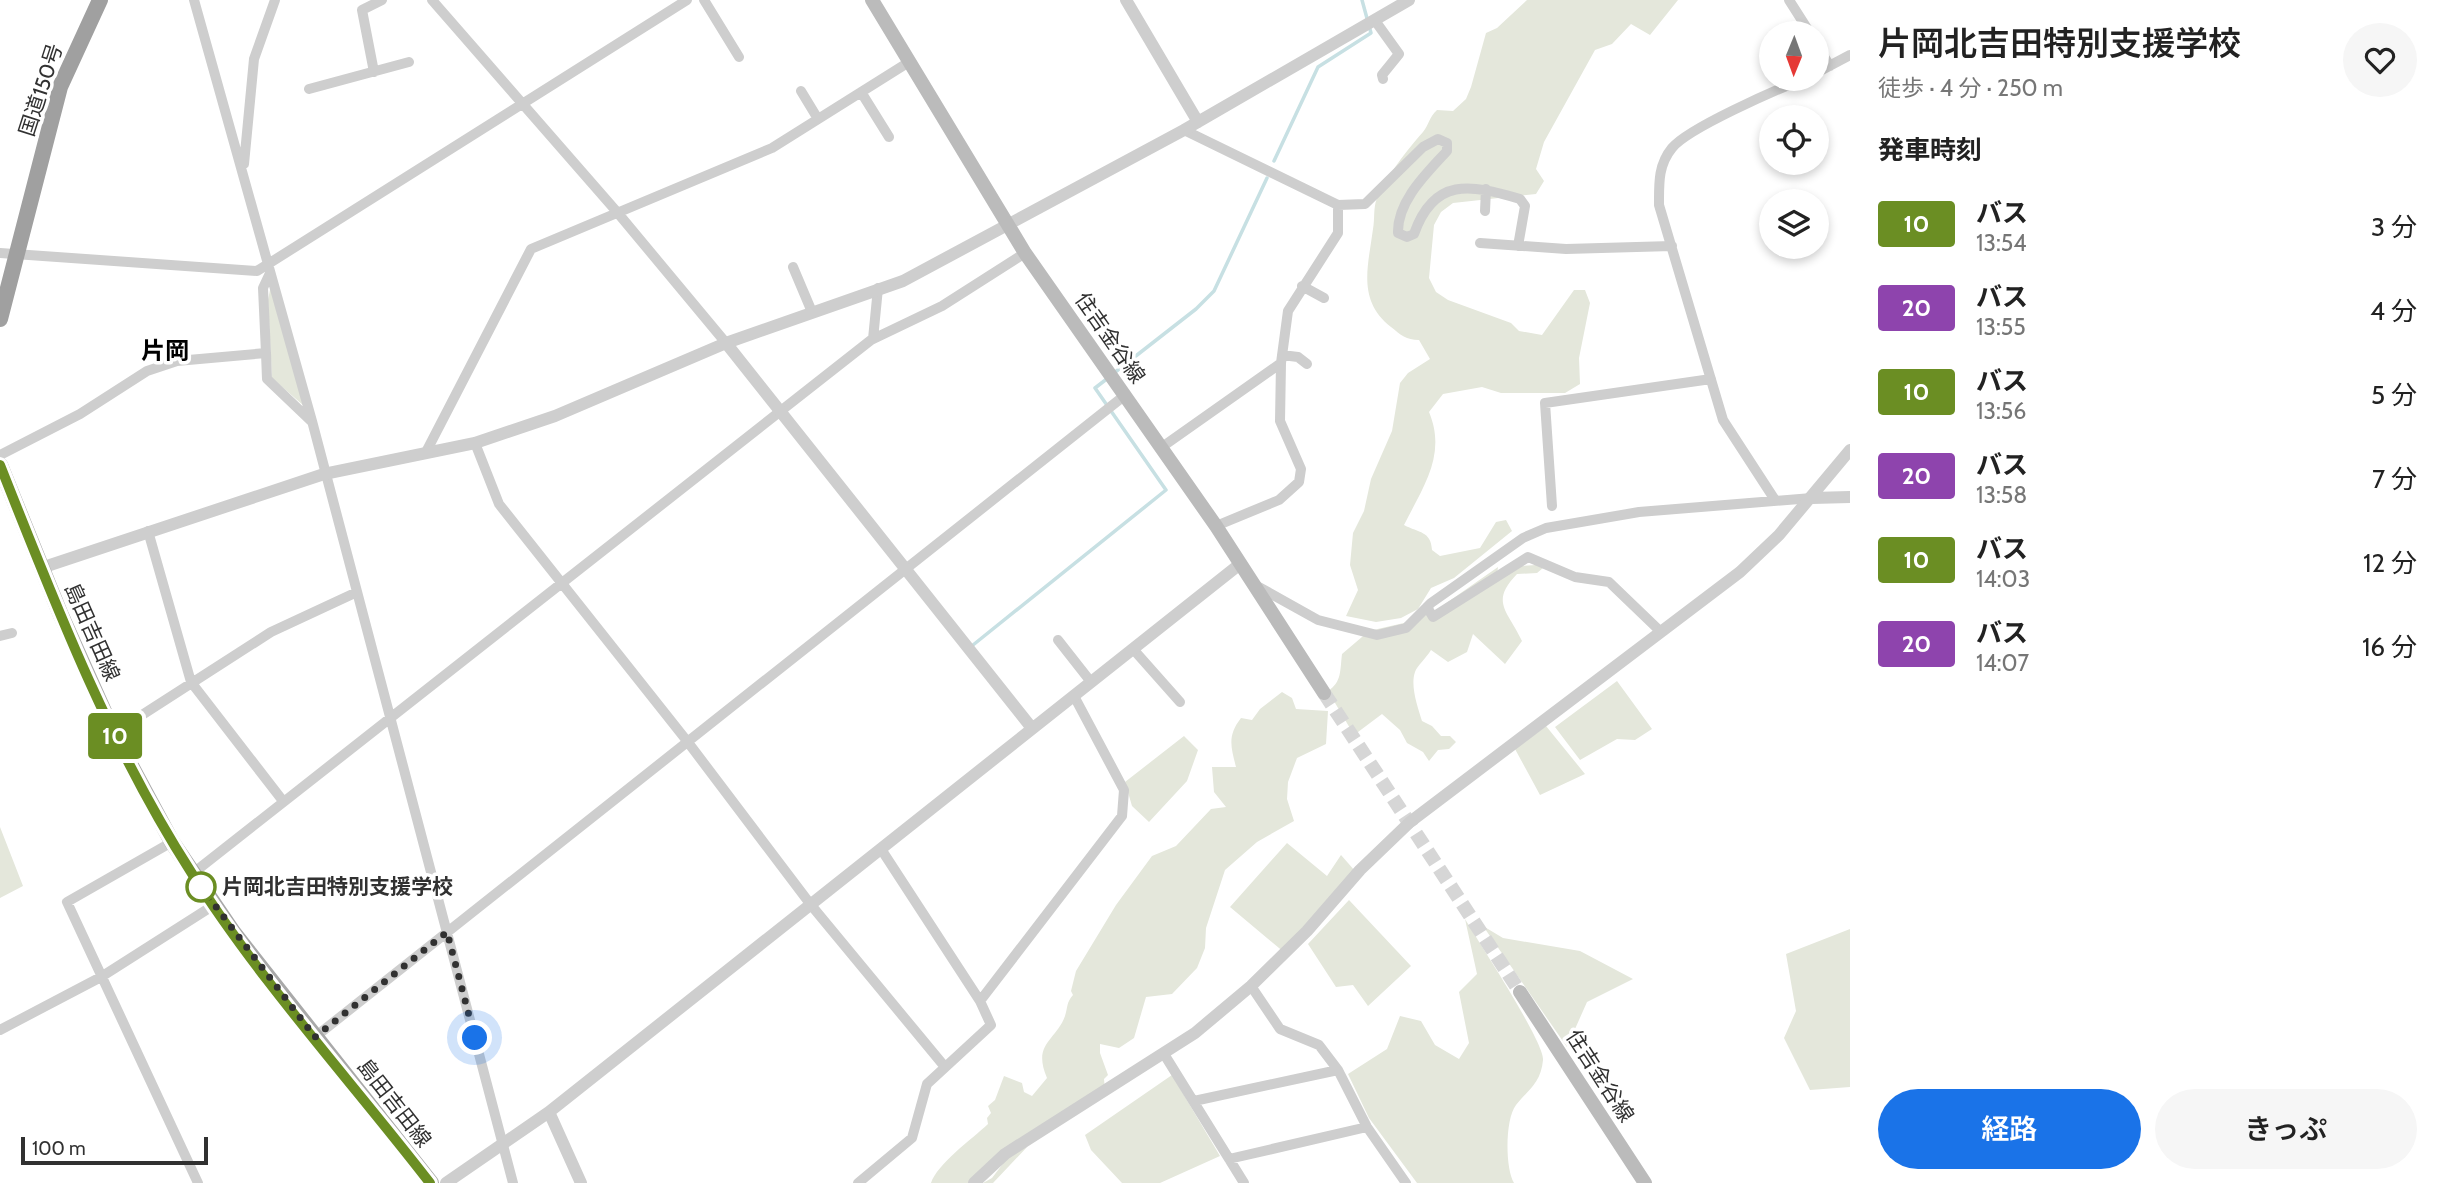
<!DOCTYPE html>
<html lang="ja">
<meta charset="utf-8">
<style>
:root{--surface:#fff;--page:#f6f6f6;--text:#222;--muted:#767676;--accent:#1a73e8}
body{margin:0;font-family:Cabin,"Noto Sans JP",sans-serif;background:var(--page);color:var(--text);height:100vh;display:flex;flex-direction:column;font-size:26px;white-space:nowrap}
*{box-sizing:border-box;margin:0}
p{font-size:23px;color:var(--muted)}
.icon{flex:none;width:38px;height:38px;fill:none;stroke:currentColor;stroke-width:2;stroke-linecap:round;stroke-linejoin:round}
.map{position:relative;flex:1;overflow:hidden}
.panel{display:flex;flex-direction:column;background:var(--surface);width:595px}
.panel>*{flex:none}
.badge{padding:0 14px;border-radius:5px;font-size:24px;line-height:46px}
.needle{width:46px;rotate:181deg}
.tools{position:absolute;left:1759px;top:21px;display:grid;gap:14px}
.tools a{display:grid;place-items:center;width:70px;height:70px;border-radius:50%;background:var(--surface);box-shadow:0 4px 10px #0003;font-size:35px}
.scale{position:absolute;left:21px;bottom:18px;width:187px;box-sizing:border-box;padding-left:7px;border:4px solid #313131;border-top:0;font-size:19px;line-height:24px;white-space:nowrap;color:#313131;-webkit-text-stroke:5px #fff;paint-order:stroke}
.you{position:absolute;width:35px;height:35px;margin:-18px;border:5px solid #fff;border-radius:50%;background:#1a73e8;box-shadow:0 0 0 10px #1a73e833}
.map>.badge{position:absolute;translate:-50% -50%;box-shadow:0 0 0 4px #fff}
h2{padding:0 28px;font-size:26px;line-height:63px}
.round{display:grid;place-items:center;flex:none;width:74px;height:74px;border-radius:37px;background:var(--page)}
.overview{display:flex;align-items:center;justify-content:space-between;height:119px;padding:0 28px}
h1{font-size:33px;font-weight:600;line-height:52px}
.button{display:flex;gap:14px;margin-top:auto;padding:14px 28px}
.button a{flex:1;height:80px;border-radius:42px;background:var(--accent);color:#fff;font-size:28px;font-weight:600;line-height:80px;text-align:center}
.button a+a{background:var(--page);color:var(--text)}
ul{padding:0;list-style:none}
li{display:flex;align-items:center;gap:21px;height:84px;padding:0 28px}
li div{flex:1}
li b{display:block;font-size:26px}
li em{font-style:normal}
li .badge{min-width:77px;font-weight:700;text-align:center}
main{display:flex;flex:1;min-height:0}
.map>svg:first-child{display:block}
</style>
<main>
<div class="map">
<svg width="1850" height="1183" viewBox="0 0 1850 1183">
<rect width="100%" height="100%" fill="#fff"/>
<path fill="#e4e7db" d="M1527 0H1678L1650 35 1631 24 1612 44 1595 50 1544 142 1536 169 1544 181 1536 194 1453 203 1441 212 1434 225 1429 278 1436 292 1448 300 1511 323 1519 331 1542 335 1574 290H1585L1590 303 1579 358 1580 384 1565 393H1501L1482 387 1443 394 1429 412C1447 455 1423 487 1404 525 1419 533 1431 531 1432 550L1440 556 1480 548 1496 522 1506 520 1512 531 1454 578 1431 588 1418 609 1401 618 1376 622 1346 616 1358 590 1350 565 1353 533 1364 511 1371 479 1392 431 1400 383 1408 373 1430 359 1419 340C1406 340 1401 335 1391 327 1357 300 1368 267 1373 229 1375 219 1373 208 1377 198 1386 177 1408 149 1423 132 1429 125 1429 117 1437 110L1453 111 1466 99 1471 87 1486 33 1497 28Z
M271 285 304 406 272 378 268 300Z
M1536 565 1543 568 1537 573 1517 574C1490 602 1507 610 1522 641L1505 664 1473 634 1467 652 1448 662 1431 650C1427 657 1417 666 1415 672 1410 686 1418 708 1422 721L1432 726 1441 736H1450L1456 742 1449 749 1438 750 1429 761 1423 752 1407 743 1400 730 1382 714 1354 735 1328 691C1342 682 1340 670 1342 654L1369 631 1408 622 1435 611 1498 567 1497 575 1521 566Z
M1617 681 1652 729 1635 740 1617 739 1580 760 1555 727Z
M1282 692 1292 698 1296 709 1328 711 1326 744 1297 758 1288 782 1287 799 1294 821 1257 842 1225 870 1206 928 1205 948 1197 968 1172 994 1146 997 1134 1038 1119 1048 1100 1044V1053L1108 1075 1104 1079 1105 1090 976 1183H931C937 1164 972 1139 988 1124L987 1118 991 1113 988 1106 995 1100 1004 1076 1022 1083 1024 1092 1032 1096 1047 1078C1032 1043 1056 1041 1065 1016 1068 1007 1066 1003 1073 995L1071 991 1076 971 1116 905 1152 856 1176 846 1211 809 1226 807 1214 792 1212 767H1236C1231 747 1227 736 1241 718L1252 720 1260 709Z
M1546 726 1585 774 1540 795 1515 749Z
M1184 736 1198 750 1187 781 1149 822 1132 806 1125 782Z
M0 827 23 886 0 898Z
M1287 843 1327 876 1341 855 1355 871 1285 953 1230 907Z
M1349 900 1411 966 1368 1006 1353 985 1336 987 1308 944Z
M1465 919C1478 941 1545 1043 1543 1060 1541 1083 1528 1090 1516 1105 1505 1119 1505 1168 1514 1183H1417L1369 1118 1348 1074 1387 1049 1400 1016 1421 1021 1435 1045 1459 1059 1469 1043 1459 992 1477 974Z
M1483 926 1503 938 1580 951 1633 979 1587 1002 1567 1047Z
M1850 929V1087L1810 1090 1784 1038 1796 1011 1786 954Z
M1172 1075 1220 1156 1160 1183H1122L1091 1150 1085 1135Z
M1028 1146 993 1183H983L992 1178 1005 1161Z"/>
<g fill="none" stroke-linecap="round" stroke-linejoin="round">
<path stroke="#c7e0e3" stroke-width="3.5" d="M1274 161 1318 67 1371 33 1362 0
M1114 373 1196 309 1214 291 1267 178
M973 645 1166 490 1095 388 1108 378"/>
<path stroke="#d6d6d6" stroke-width="14" stroke-dasharray="14 7" stroke-linecap="butt" d="M1324 693 1520 992"/>
<path stroke="#cecece" stroke-width="10" d="M194 0 312 421 513 1183
M432 0 617 212 726 343
M704 0 739 57
M1789 0 1810 33
M1376 22 1399 54 1382 75 1383 79
M1816 44 1830 66
M374 72 362 10 382 0
M1816 73 1850 55
M309 89 409 62
M801 91 818 119
M861 92 889 137
M1184 130 1338 205V233L1288 311 1281 363 1280 421 1301 469 1299 482 1279 500 1216 526
M244 164 254 59 275 0
M1338 205 1365 204 1423 147 1438 139 1447 143V151C1427 173 1397 201 1398 233L1407 237 1414 234C1434 177 1470 184 1520 199L1525 206 1518 246
M1485 211 1486 189
M1480 243 1566 249 1672 246
M0 253 257 271 687 0
M793 267 812 312
M1302 286 1324 298
M873 339 878 288
M266 353 267 379 311 421
M1282 355 1298 357 1307 364
M475 443 499 504 687 741 811 905 945 1067
M1162 447 1281 363
M426 452 531 249 772 148 909 62
M0 455 80 414 147 371 177 361 266 353 263 288 270 273
M1775 500 1723 420 1659 205C1659 184 1658 165 1672 148 1688 128 1776 90 1803 79
M1552 506 1545 403 1711 379
M148 531 191 682 283 801
M1259 587 1318 620 1377 635 1406 628 1431 603 1523 538 1546 528 1639 512 1812 498
M1427 607 1433 617 1528 557 1575 577 1609 582 1660 631
M0 636 12 633
M1058 640 1091 682
M1133 649 1180 702
M114 733 271 632 357 592
M172 842 67 902 198 1183
M881 849 980 1001
M192 874 871 340 942 306 1025 253
M1251 986 1280 1029 1319 1045 1338 1070 1367 1127 1406 1183
M0 1030 101 977 214 905
M315 1037 1124 396
M1164 1054 1244 1183
M1194 1101 1338 1070
M1229 1159 1367 1127
M858 1183 912 1138 927 1084 991 1025 980 1001 1122 816 1124 790 1074 696"/>
<path stroke="#cecece" stroke-width="12" d="M1126 0 1198 122
M726 343 1031 727
M1812 498 1850 497
M41 568 324 474 475 443 555 416 726 343 903 281 1184 130 1409 0
M549 1112 581 1183
M446 1183 549 1112 1240 564
M974 1183 1005 1154 1195 1033 1251 986 1307 931 1360 870 1410 822 1740 572 1779 535 1850 450"/>
<path stroke="#bbb" stroke-width="14" d="M872 0 1025 253 1216 526 1324 693
M1520 992 1645 1183"/>
<path stroke="#a9a9a9" stroke-width="16" d="M0 465 60 613 115 736 172 842 233 932 431 1183"/>
<path stroke="#a0a0a0" stroke-width="16" d="M0 319 60 87 100 0"/>
</g>
<g fill="none" stroke-linecap="round" stroke-linejoin="round">
<defs>
<path id="line" d="M0 465C55 604 110 746 191 872 259 980 352 1082 430 1183"/>
</defs>
<use href="#line" stroke="#fff" stroke-width="16"/>
<use href="#line" stroke="#6b8e23" stroke-width="10"/>
<path stroke="#313131" stroke-width="7" stroke-dasharray="0 12.6" d="M201 887 315 1037 447 932 475 1038"/>
</g>
<circle fill="#fff" stroke="#6b8e23" stroke-width="3.5" cx="201" cy="887" r="14"/>
<g text-anchor="middle" stroke-width="7" stroke-linejoin="round" paint-order="stroke">
<g font-size="21" fill="#313131" stroke="#fff">
<text transform="translate(41 90) rotate(-72)" y="7">国道150号</text>
<text transform="translate(1110 338) rotate(55)" y="7">住吉金谷線</text>
<text transform="translate(92 632) rotate(66)" y="7">島田吉田線</text>
<text transform="translate(1600 1076) rotate(57)" y="7">住吉金谷線</text>
<text transform="translate(394 1103) rotate(52)" y="7">島田吉田線</text>
</g>
<g font-size="21" font-weight="bold" fill="#313131" stroke="#fff" text-anchor="start">
<text x="222" y="894">片岡北吉田特別支援学校</text>
</g>
<g font-size="24" font-weight="bold" fill="#000" stroke="#fff">
<text x="165" y="359">片岡</text>
</g>
</g>
</svg>
<div class="tools">
<a><svg class="needle" viewBox="-14 -14 28 28"><path d="M0-13l5 13h-10z" fill="#e53935"/><path d="M0 13l5-13h-10z" fill="#767676"/></svg></a>
<a><svg class="icon" aria-label="locate" viewBox="0 0 24 24"><circle cx="12" cy="12" r="6"/><path d="M12 2v4M12 18v4M2 12h4M18 12h4"/></svg></a>
<a><svg class="icon" aria-label="layers" viewBox="0 0 24 24"><path d="M12 4l9 5-9 5-9-5zM3 14l9 5 9-5"/></svg></a>
</div>
<div class="scale">100 m</div>
<div class="you" style="left:475px;top:1038px"></div>
<b class="badge" style="left:115px;top:736px;background:#6b8e23;color:#fff">10</b>
</div>
<section class="panel">
<div class="overview"><div><h1>片岡北吉田特別支援学校</h1><p>徒歩 · 4 分 · 250 m</p></div><a class="round"><svg class="icon" aria-label="heart" viewBox="0 0 24 24"><path d="M12 20l-8-8c-3-5 5-10 8-4 3-6 11-1 8 4z"/></svg></a></div>
<h2>発車時刻</h2>
<ul>
<li><span class="badge" style="background:#6b8e23;color:#fff">10</span><div><b>バス</b><p>13:54</p></div><em>3 分</em></li>
<li><span class="badge" style="background:#8e44ad;color:#fff">20</span><div><b>バス</b><p>13:55</p></div><em>4 分</em></li>
<li><span class="badge" style="background:#6b8e23;color:#fff">10</span><div><b>バス</b><p>13:56</p></div><em>5 分</em></li>
<li><span class="badge" style="background:#8e44ad;color:#fff">20</span><div><b>バス</b><p>13:58</p></div><em>7 分</em></li>
<li><span class="badge" style="background:#6b8e23;color:#fff">10</span><div><b>バス</b><p>14:03</p></div><em>12 分</em></li>
<li><span class="badge" style="background:#8e44ad;color:#fff">20</span><div><b>バス</b><p>14:07</p></div><em>16 分</em></li>
</ul>
<div class="button"><a>経路</a><a>きっぷ</a></div>
</section>
</main>
